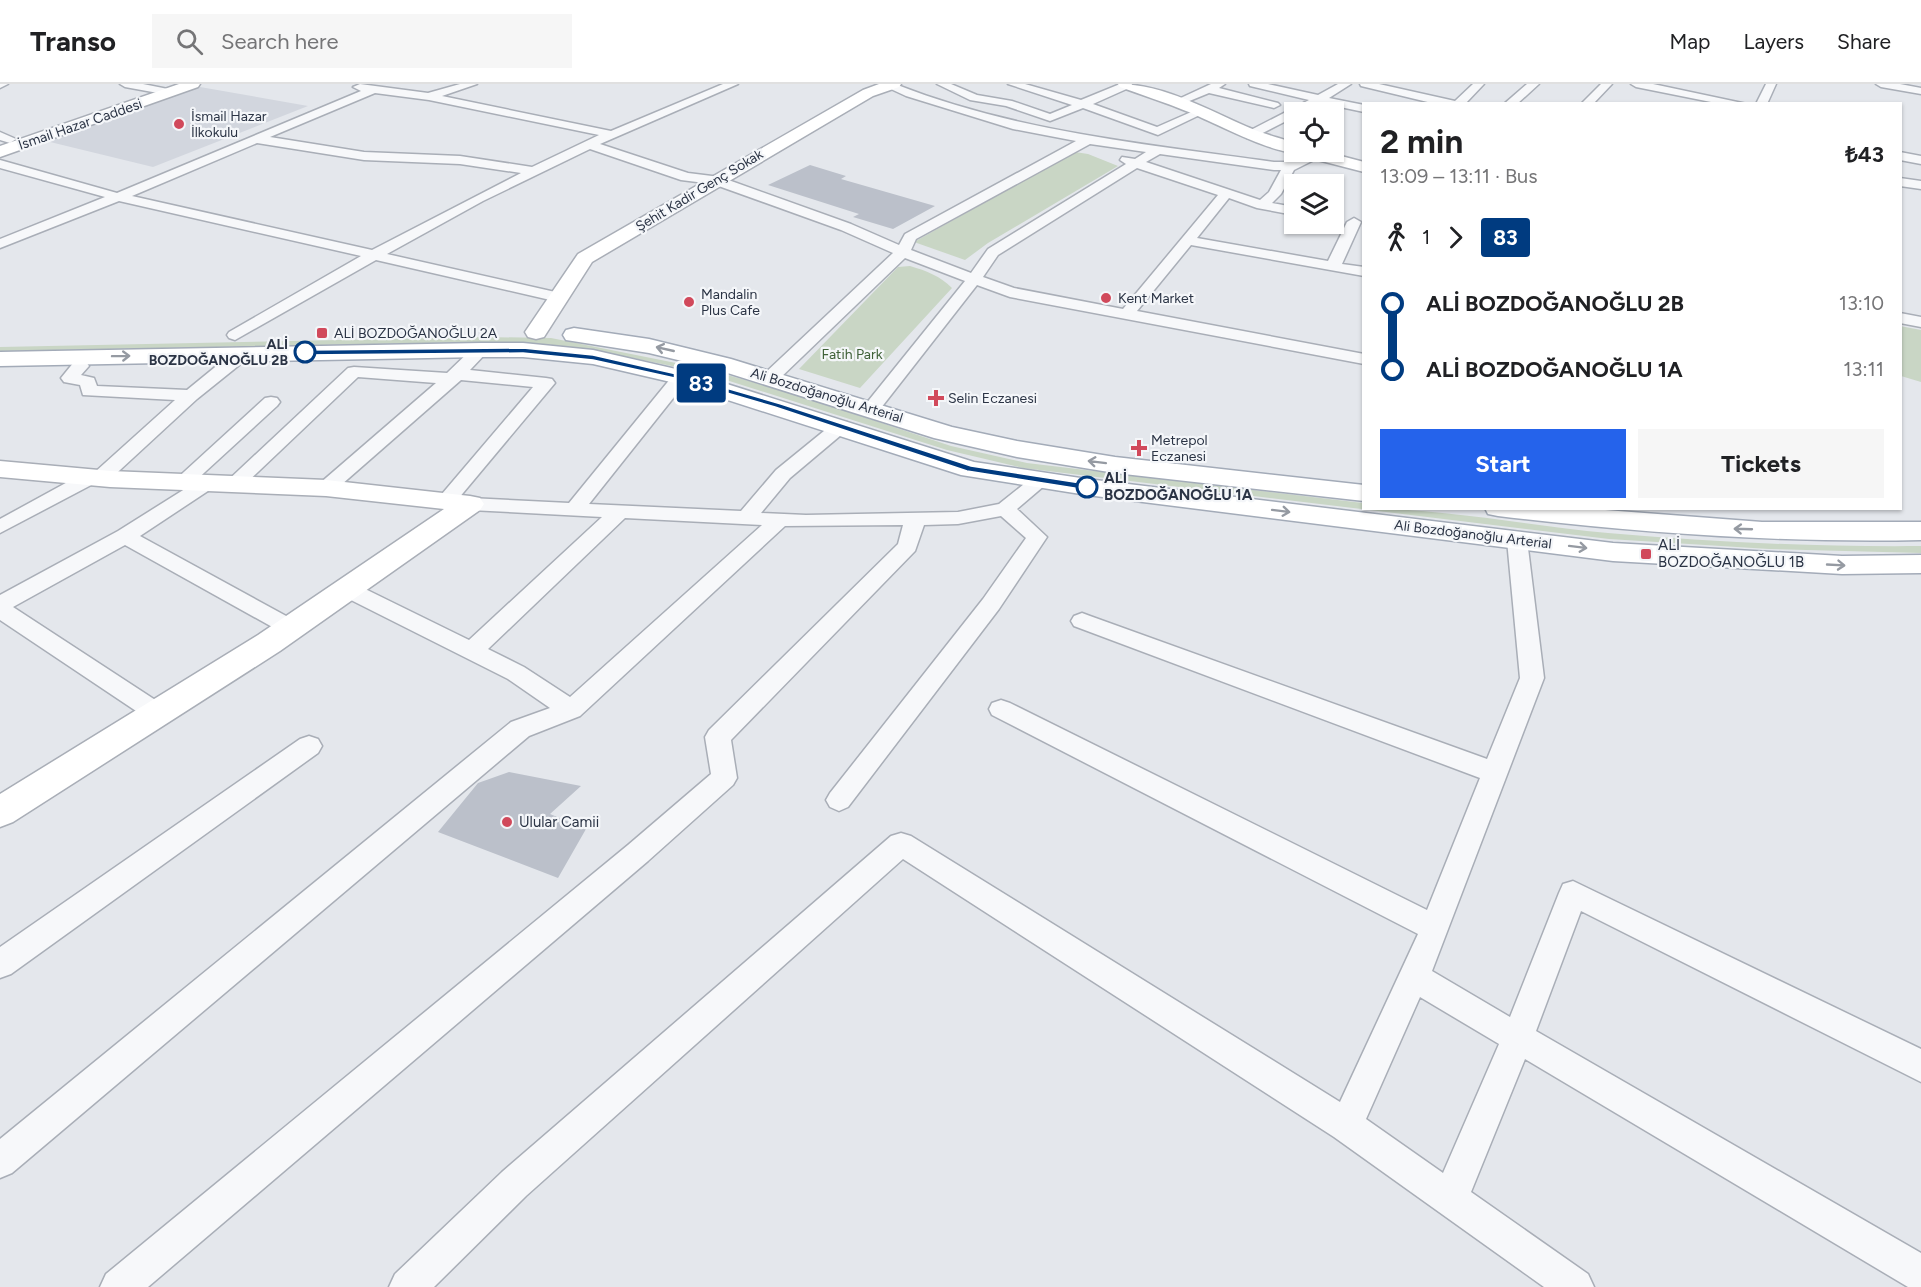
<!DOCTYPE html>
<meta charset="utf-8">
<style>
:root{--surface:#fff;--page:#f6f6f6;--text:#202124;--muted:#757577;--line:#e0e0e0;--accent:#2563eb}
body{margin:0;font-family:Figtree,sans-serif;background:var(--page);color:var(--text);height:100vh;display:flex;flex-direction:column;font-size:22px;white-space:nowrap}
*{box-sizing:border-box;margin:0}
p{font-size:20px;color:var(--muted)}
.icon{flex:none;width:33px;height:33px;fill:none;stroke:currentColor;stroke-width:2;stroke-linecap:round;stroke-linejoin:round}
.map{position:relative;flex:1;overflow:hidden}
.details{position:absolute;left:1362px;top:18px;width:540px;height:408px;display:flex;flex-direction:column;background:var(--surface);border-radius:0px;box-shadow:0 2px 4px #0004}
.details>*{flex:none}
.badge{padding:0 12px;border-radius:4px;font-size:21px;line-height:39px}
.tools{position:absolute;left:1284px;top:18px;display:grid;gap:12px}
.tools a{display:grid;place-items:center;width:60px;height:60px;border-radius:0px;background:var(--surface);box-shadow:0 2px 4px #0004;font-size:30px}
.map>.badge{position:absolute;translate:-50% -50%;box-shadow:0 0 0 3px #fff}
.legs{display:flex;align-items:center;gap:9px;height:66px;padding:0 18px;font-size:20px}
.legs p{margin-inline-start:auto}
.overview{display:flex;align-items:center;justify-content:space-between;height:102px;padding:0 18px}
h1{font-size:33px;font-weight:700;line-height:45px}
.primary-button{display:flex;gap:12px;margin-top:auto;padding:12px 18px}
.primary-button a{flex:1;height:69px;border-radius:0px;background:var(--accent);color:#fff;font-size:24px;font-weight:700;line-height:69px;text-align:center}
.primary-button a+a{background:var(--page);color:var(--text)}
ul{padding:0 18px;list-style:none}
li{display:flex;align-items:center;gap:21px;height:66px;font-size:22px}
li i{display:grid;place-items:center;width:9px;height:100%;margin:0 8px;background:currentColor}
li i::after{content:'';width:15px;height:15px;margin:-8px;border:4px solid;border-radius:50%;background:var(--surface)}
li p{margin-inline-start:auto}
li:first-child i{background:linear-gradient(#0000 50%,currentColor 0)}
li:last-child i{background:linear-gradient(currentColor 50%,#0000 0)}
header{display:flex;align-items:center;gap:36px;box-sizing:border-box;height:84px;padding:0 30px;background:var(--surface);border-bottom:2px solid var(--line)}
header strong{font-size:28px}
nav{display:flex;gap:33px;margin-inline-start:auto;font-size:21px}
.search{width:420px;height:54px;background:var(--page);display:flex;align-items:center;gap:15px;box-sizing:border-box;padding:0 21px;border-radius:0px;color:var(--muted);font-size:22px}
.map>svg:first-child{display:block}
</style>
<header>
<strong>Transo</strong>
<div class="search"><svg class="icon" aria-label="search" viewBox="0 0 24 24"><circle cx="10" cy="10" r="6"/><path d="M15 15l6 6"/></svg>Search here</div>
<nav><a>Map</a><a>Layers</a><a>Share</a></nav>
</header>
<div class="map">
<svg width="1921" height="1203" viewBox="0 0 1921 1203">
<rect width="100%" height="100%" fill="#e4e7ec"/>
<path fill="#d2d6de" d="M200 3 308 22 153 83 46 57Z"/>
<path fill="#c9d6c5" d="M1075 68 1088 70 1118 82 988 159 965 176 914 158Z
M910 182C927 187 940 192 952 204L860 304 799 285 898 183Z
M1900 242 1921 246V298L1901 292Z
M484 253 551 254 706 285 785 307 951 362 1027 379 1363 419 1364 424C1445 425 1526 441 1608 449 1712 458 1817 463 1921 462V469L1769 465 1609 455 1023 384 947 366 701 288 594 266 544 260 480 258 0 267V263Z"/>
<path fill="#bbc0ca" d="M810 81 846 92 841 95 935 122 893 145 853 133 859 130 768 101Z
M509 688 581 702 550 730 586 745 558 794 438 748 478 699Z"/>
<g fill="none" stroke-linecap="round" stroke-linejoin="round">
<defs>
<path id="street" d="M0 0H8L0 4Z
M120 0H143L173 6 175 8 169 11 125 3Z
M360 0 428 9 460 0H477L442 12 611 47 723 0H738L600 60 688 89 720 93 851 140 899 161 905 150 1076 57 1013 45 906 12 880 0H895C1016 48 1146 60 1274 78H1292L1311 68H1320V73L1294 86 1281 110 1272 119 1294 123V131L1257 124 1229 114 1197 154 1328 177 1347 138 1354 134 1361 138 1342 180 1364 183V192L1191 161 1137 227 1364 270V280L1010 213 977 201 877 329H865L862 325 865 321 965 197 905 174 777 297H765L762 293 765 289 893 169 841 146 713 100 681 96 590 65 483 117 387 170 564 210 567 213 564 216 559 218 376 176 235 256 229 254 227 251 229 248 361 172 119 117 0 164V155L105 113 0 84V76L117 109 361 7 353 3ZM375 9 429 16 599 51 532 83 460 72 364 68 270 53ZM257 59 364 76 460 80 521 89 372 166 132 112ZM1090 60 1146 68 1135 75 1122 73 1120 76 1126 80 988 165 971 189 911 166 916 155ZM1160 70 1274 86H1281L1269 108 1260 116 1146 78ZM1137 84 1218 111 1123 225 1014 204 983 193 998 171Z
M937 0H951L977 11 1012 17 1050 30 1072 21 1008 0H1025L1081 16 1120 0H1132L1131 3 1093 20 1157 43 1198 25 1202 24 1208 27 1158 51 1083 24 1050 37 1006 22 970 16Z
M1211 0H1225L1219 4 1278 19 1280 21 1274 24 1209 9 1182 20 1178 21 1172 18Z
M1249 0H1268L1318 11 1338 0H1351L1329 14 1364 21V28L1321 19 1303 28H1294V33L1251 55 1247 54V48L1309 16 1250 2Z
M1360 0H1379L1455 17 1473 0H1484L1465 20H1436L1361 2Z
M1527 0H1539L1517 20H1504Z
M1601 0H1612L1593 20H1581Z
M1631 0H1653L1747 20H1721L1636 3Z
M1766 0H1776L1767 20H1756Z
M1876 0H1900L1921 4V10L1881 3Z
M0 48 16 55 10 59 0 56Z
M1900 68 1921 72V80L1900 76Z
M1900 94 1921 97V105L1900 102Z
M1900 229 1921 233V243L1900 239Z
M481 261 489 266 470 286 546 294 552 295 555 299 453 421H439L436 417 533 303 461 296 333 408H319L316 404 319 400 436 299 358 293 241 404H227L224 400 348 284 354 283 447 289 475 262Z
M242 265 250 270 248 274 197 315 107 398 95 399 0 449V435L84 389 95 388 175 316 83 311 80 301 64 298 61 294 74 278H86L89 282 81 291 94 294 97 302 187 306 236 266Z
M681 288 687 289 690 293 589 420 741 427 776 386 835 338H847L850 342 847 346 790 394 761 429 806 431 958 428 999 420 1034 392H1048L1051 396 1017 425 1047 453 999 525 848 723 839 727 830 723 826 716 830 709 983 515 1026 454 1001 432 958 440 924 441 915 467 731 656 737 694 733 701 648 777 148 1203H100L106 1190 628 761 711 690 705 653 709 646 898 460 903 441 785 442 580 632 529 652 12 1089 0 1094V1055L511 638 550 624 508 595 339 510 336 505 339 500 347 498 355 500 469 556 602 433 470 426 463 424 460 420 463 416 470 414 569 419 675 289ZM625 434 762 441 570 613 524 583 488 565Z
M271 313 277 314 280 318 277 322 193 399 207 393 214 395 217 399 214 403 140 452 299 539 302 544 299 549 291 552 283 549 125 461 13 523 166 623 169 629 166 635 157 638 148 635 0 536V511L118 447 188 403 176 402 173 398 265 314Z
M1517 449 1524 451 1527 456 1544 594 1432 887 1510 933 1559 809 1563 800 1573 797 1921 965V998L1581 827 1536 947 1921 1169V1203H1908L1525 975 1471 1108 1588 1190 1594 1203H1544L1334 1053 903 775 526 1112 434 1203H389L395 1190 502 1088 891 752 901 749 911 752 1340 1018 1418 850 992 631 989 625 992 619 1001 616 1010 619 1427 826 1480 694 1074 542 1071 537 1074 532 1082 529 1090 532 1487 675 1520 594 1507 456 1510 451ZM1420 913 1499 960 1443 1089 1366 1035Z
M309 652 318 655 322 662 318 669 11 890 0 894V863L300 655Z"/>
<path id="secondary" d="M179 0H200L198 3 0 73V62Z
M879 0H901L899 3 873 12 592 178 544 253 536 255 528 253 525 248 578 170 863 6Z
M1118 0C1164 0 1208 26 1250 44 1264 50 1280 54 1294 59V68H1326L1364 78V88L1302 72 1300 68C1277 73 1210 36 1186 27 1164 18 1142 11 1120 3Z
M0 377 110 387 326 396 470 412 480 414 484 420 480 426 280 567 13 738 0 743V710L258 551 444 425 326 412 110 403 0 393Z"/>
<path id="primary" d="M574 244 649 255 731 275 952 343 1017 357 1115 373 1364 401V417L1115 389 1017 373 934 354 715 285 649 269 566 256 563 251 566 246Z
M481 259H523L593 266 689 288 974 378 1087 395 1613 459 1842 472 1921 471V489L1842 490 1613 477 1087 411 961 391 675 299 593 280 523 273H481L0 282V268Z
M1485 424H1579L1762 438H1921V456C1779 459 1639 449 1498 432L1488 430Z"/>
</defs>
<use href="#street" stroke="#a9aeb7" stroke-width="3"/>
<use href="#secondary" stroke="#a9aeb7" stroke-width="3"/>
<use href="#primary" stroke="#a3abb8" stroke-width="3"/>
<use href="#street" fill="#f7f8fa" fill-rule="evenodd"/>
<use href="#secondary" fill="#fff" fill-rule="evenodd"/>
<use href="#primary" fill="#fff" fill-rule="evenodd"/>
</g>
<defs><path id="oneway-shaft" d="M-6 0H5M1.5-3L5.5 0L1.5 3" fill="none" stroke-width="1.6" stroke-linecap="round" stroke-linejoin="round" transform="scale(1.5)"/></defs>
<g stroke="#959aa2">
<use href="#oneway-shaft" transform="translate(665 265) rotate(-167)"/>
<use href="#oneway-shaft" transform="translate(121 272) rotate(-1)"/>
<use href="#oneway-shaft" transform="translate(1097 378) rotate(-173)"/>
<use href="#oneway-shaft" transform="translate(1281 427) rotate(7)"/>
<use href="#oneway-shaft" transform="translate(1743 445) rotate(-178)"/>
<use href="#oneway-shaft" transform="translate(1578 463) rotate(7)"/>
<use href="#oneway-shaft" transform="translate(1836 481) rotate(3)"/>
</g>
<path fill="#003b80" stroke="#fff" stroke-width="1.5" d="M523 264 593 271 681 291 781 320 971 382 1087 400 1092 403 1087 406 967 387 775 323 679 295 593 276 523 269 305 271 301 268 305 266Z"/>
<g fill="#d1495b" stroke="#f4f6f9" stroke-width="2">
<circle cx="179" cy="40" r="6"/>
<circle cx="1106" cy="214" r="6"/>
<circle cx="689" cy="218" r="6"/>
<rect x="316" y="243" width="12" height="12" rx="3"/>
<path d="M933 305h6v6h6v6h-6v6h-6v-6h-6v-6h6z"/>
<path d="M1136 355h6v6h6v6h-6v6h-6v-6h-6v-6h6z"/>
<rect x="1640" y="464" width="12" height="12" rx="3"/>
<circle cx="507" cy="738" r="6"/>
</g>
<g fill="#fff" stroke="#003b80" stroke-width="3">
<circle cx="305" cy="268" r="10"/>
<circle cx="1087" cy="403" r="10"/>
</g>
<g text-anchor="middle" stroke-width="4.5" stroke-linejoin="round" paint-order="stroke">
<g font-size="14" fill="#2b3445" stroke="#f4f6f9" text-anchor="start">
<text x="191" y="37">İsmail Hazar<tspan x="191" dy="16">İlkokulu</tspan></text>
<text x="701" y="215">Mandalin<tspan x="701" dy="16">Plus Cafe</tspan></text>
<text x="1118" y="219">Kent Market</text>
<text x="334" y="254">ALİ BOZDOĞANOĞLU 2A</text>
<text x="948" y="319">Selin Eczanesi</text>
<text x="1151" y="361">Metrepol<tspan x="1151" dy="16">Eczanesi</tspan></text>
</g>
<g font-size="14" fill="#2b3445" stroke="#f4f6f9">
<text transform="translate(80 40) rotate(-19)" y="5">İsmail Hazar Caddesi</text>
<text transform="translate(699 106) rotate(-31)" y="5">Şehit Kadir Genç Sokak</text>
<text transform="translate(827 311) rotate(17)" y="5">Ali Bozdoğanoğlu Arterial</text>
<text transform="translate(1473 450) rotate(7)" y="5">Ali Bozdoğanoğlu Arterial</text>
</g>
<g font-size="14" font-weight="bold" fill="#2b3445" stroke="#f4f6f9" text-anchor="end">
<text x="288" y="265">ALİ<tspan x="288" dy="16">BOZDOĞANOĞLU 2B</tspan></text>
</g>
<g font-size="14" fill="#3f6138" stroke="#f4f6f9">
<text x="852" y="275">Fatih Park</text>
</g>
<g font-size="15" font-weight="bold" fill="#2b3445" stroke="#f4f6f9" text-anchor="start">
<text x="1104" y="399">ALİ<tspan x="1104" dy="17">BOZDOĞANOĞLU 1A</tspan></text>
</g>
<g font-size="15" fill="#2b3445" stroke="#f4f6f9" text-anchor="start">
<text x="1658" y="466">ALİ<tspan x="1658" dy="17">BOZDOĞANOĞLU 1B</tspan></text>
<text x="519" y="743">Ulular Camii</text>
</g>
</g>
</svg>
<div class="tools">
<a><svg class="icon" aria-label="locate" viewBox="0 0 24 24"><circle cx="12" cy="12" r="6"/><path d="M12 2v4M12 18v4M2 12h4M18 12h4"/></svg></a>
<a><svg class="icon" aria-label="layers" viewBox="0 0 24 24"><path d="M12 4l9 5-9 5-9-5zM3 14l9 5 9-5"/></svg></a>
</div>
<b class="badge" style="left:701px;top:299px;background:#003b80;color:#fff">83</b>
<section class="details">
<div class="overview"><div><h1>2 min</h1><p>13:09 – 13:11 · Bus</p></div><b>₺43</b></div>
<div class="legs"><svg class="icon" aria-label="walk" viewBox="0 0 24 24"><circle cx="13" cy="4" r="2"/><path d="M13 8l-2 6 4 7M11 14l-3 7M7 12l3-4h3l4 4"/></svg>1<svg class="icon" aria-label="forward" viewBox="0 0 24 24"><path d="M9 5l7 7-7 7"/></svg><b class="badge" style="background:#003b80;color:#fff">83</b></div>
<ul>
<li><i style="color:#003b80"></i><b>ALİ BOZDOĞANOĞLU 2B</b><p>13:10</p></li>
<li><i style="color:#003b80"></i><b>ALİ BOZDOĞANOĞLU 1A</b><p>13:11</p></li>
</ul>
<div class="primary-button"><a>Start</a><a>Tickets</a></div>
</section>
</div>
